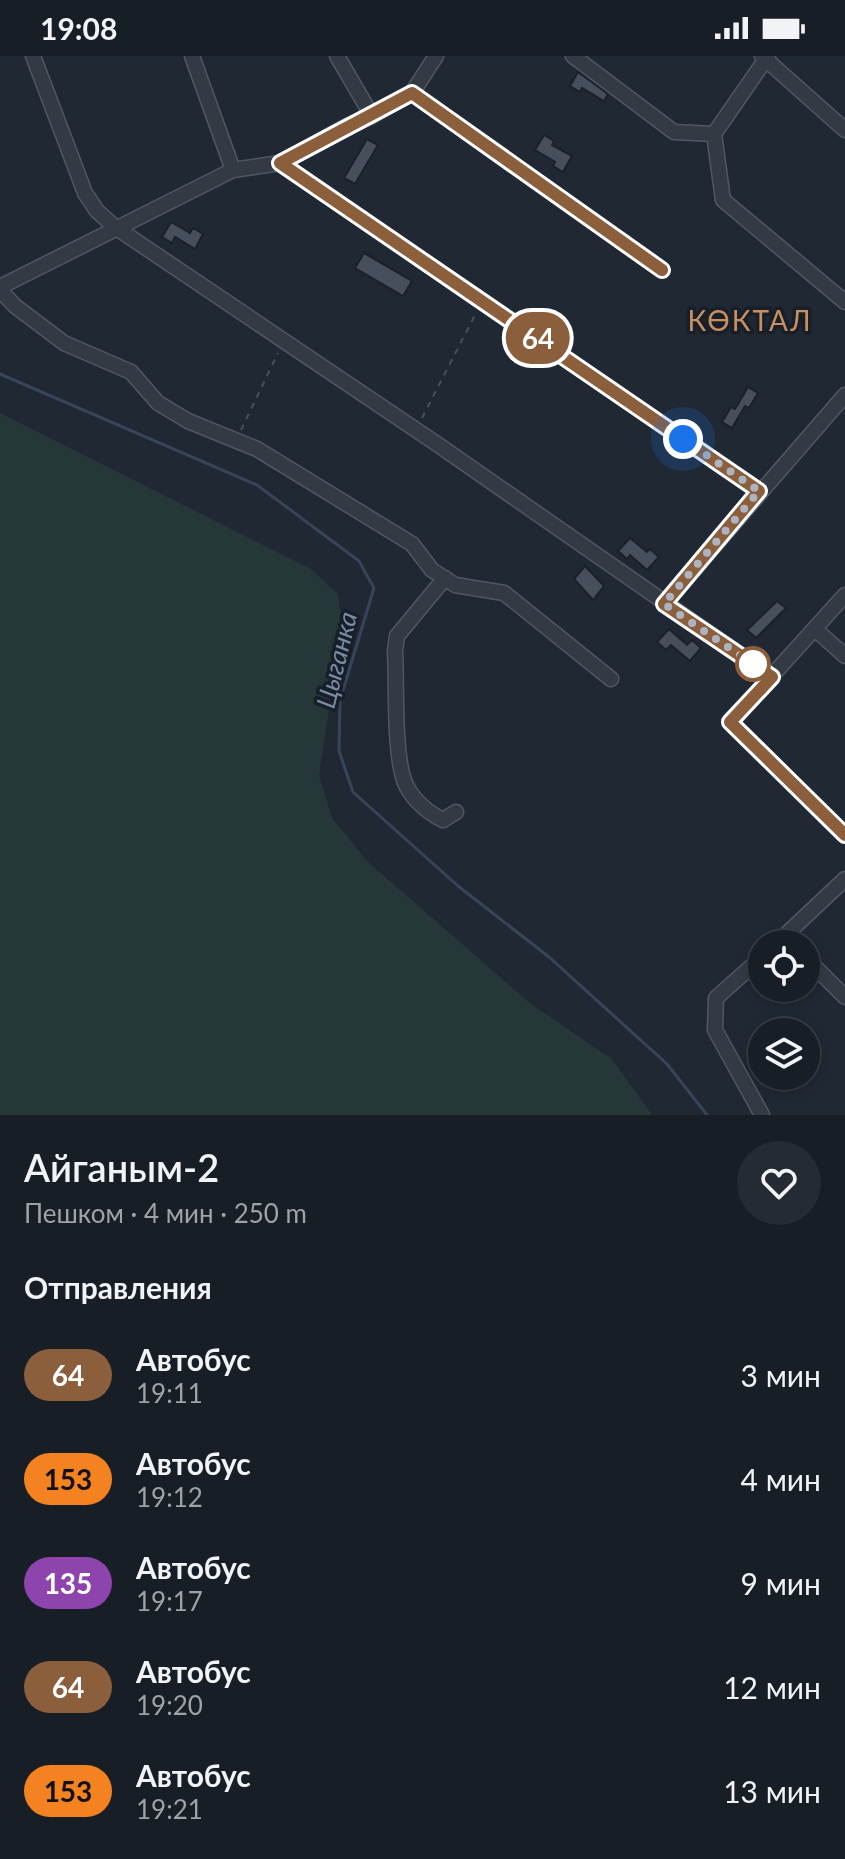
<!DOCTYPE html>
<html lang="ru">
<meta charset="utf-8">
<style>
:root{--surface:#181e26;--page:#252b32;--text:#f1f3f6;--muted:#9fa2a7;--line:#363c43}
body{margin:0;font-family:Lato,sans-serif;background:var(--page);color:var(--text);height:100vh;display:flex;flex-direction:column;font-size:30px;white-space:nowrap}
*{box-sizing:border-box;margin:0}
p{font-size:26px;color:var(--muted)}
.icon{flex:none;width:44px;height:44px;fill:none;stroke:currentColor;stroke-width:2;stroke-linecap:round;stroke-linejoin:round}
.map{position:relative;height:1059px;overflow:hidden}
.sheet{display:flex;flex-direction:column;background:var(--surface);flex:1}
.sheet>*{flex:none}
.badge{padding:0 16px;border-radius:26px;font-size:28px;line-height:52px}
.controls{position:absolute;left:748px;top:874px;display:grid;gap:16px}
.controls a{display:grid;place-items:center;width:72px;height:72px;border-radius:50%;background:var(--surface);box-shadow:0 4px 12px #0003,0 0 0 2px var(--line);font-size:40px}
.you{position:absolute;width:40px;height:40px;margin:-20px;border:6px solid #fff;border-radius:50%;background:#1a73e8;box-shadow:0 0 0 12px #1a73e833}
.map>.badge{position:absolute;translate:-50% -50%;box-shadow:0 0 0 4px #fff}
h2{padding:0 24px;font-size:30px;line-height:72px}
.round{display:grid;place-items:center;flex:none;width:84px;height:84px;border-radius:42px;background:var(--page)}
.overview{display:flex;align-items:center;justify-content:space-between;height:136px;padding:0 24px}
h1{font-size:38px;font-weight:600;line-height:60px}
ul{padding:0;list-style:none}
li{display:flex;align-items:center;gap:24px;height:104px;padding:0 24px}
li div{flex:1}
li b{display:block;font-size:30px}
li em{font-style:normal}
li .badge{min-width:88px;font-weight:700;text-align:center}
.status{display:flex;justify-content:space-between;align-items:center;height:56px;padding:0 40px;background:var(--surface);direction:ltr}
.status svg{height:22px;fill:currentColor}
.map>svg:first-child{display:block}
</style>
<div class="status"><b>19:08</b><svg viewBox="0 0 49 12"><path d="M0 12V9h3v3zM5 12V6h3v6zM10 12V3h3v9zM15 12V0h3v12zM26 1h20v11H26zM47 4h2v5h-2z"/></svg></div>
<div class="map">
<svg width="845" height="1059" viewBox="0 0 845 1059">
<rect width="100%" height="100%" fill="#202833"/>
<path fill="#263738" d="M0 357 311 513 338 538 342 570 319 719 332 762 368 806 531 948 612 1003 652 1059H0Z"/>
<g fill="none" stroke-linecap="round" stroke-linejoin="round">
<path stroke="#37455b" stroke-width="3" d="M0 318 257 429 359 505 374 532 340 644 339 695 353 736 458 830 549 901 667 1008 707 1059"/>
</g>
<path fill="#474f5c" stroke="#1b212a" stroke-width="2" d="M578 16 608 38 604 45 582 32 580 36 570 30Z
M544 79 554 85 552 89 572 100 563 116 553 110 555 106 535 94Z
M367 83 378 89 355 128 344 122Z
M171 166 190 177 193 172 203 178 195 193 175 181 172 187 162 181Z
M364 197 412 225 403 240 355 212Z
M748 331 758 337 749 352 745 350 732 372 722 366 731 351 735 353Z
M630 482 647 496 650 493 659 501 647 514 630 499 627 503 618 495Z
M585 510 604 530 593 544 574 523Z
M777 545 786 552 756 582 747 574Z
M669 573 687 589 692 584 701 592 690 605 671 589 666 594 657 586Z"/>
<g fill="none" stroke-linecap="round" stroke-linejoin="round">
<defs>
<path id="minor" d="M33 0 85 137 97 155 115 171 437 388 772 621
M192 0 233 114
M337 0 372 60
M573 0 674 76 714 78
M762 0 845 74
M768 0 714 78 723 144 845 246
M412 37 662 214
M280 107 759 435
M0 231 233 114 280 107 347 70 372 60 412 37 436 0
M0 234 15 250 64 287 131 316 158 347 188 365 257 393 412 488 432 514 455 529 504 537 611 623
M445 522 397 580 395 595C397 628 393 706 407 731 414 745 430 758 443 764L456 756
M845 539 730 666 845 779
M664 548 845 339
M816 574 845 600
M776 888 845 823
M806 902 845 941
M762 1059 715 974 716 942 762 901"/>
</defs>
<use href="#minor" stroke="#515762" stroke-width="17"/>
<path stroke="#445356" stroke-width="2" stroke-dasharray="6 6" stroke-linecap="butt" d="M422 362 476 257
M241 374 278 297"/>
<use href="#minor" stroke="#333a44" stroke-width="14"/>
</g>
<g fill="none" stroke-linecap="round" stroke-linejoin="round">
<defs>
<path id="line" d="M662 214 412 37 280 107 759 435 664 548 772 621 730 666 845 779"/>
</defs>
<use href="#line" stroke="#fff" stroke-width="18"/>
<use href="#line" stroke="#8b5e3c" stroke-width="12"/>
<path stroke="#adb4c1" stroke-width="8" stroke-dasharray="0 14.4" d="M683 383 759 435 664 548 753 608"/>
</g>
<circle fill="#fff" stroke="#8b5e3c" stroke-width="4" cx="753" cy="608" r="16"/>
<g text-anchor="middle" stroke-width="7" stroke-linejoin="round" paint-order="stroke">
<g font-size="26" font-style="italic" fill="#788ba7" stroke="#191f28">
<text transform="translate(337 604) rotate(-76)" y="9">Цыганка</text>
</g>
<g font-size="28" letter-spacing="2" fill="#c89062" stroke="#191f28">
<text x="750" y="275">КӨКТАЛ</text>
</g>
</g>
</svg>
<div class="controls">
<a><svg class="icon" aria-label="locate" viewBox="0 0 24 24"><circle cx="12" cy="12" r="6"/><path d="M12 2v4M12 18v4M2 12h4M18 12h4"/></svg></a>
<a><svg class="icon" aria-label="layers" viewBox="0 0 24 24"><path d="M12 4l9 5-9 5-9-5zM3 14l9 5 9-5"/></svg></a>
</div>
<div class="you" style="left:683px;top:383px"></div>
<b class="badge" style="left:538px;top:282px;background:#8b5e3c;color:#fff">64</b>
</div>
<section class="sheet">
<div class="overview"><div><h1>Айганым-2</h1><p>Пешком · 4 мин · 250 m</p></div><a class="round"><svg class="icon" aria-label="heart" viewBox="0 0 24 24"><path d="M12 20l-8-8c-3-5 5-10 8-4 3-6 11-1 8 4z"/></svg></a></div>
<h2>Отправления</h2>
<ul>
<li><span class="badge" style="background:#8b5e3c;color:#fff">64</span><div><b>Автобус</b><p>19:11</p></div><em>3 мин</em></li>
<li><span class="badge" style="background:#f58220;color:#111">153</span><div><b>Автобус</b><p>19:12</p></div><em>4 мин</em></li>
<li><span class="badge" style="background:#8e44ad;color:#fff">135</span><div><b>Автобус</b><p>19:17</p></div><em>9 мин</em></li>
<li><span class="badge" style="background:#8b5e3c;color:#fff">64</span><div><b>Автобус</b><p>19:20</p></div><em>12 мин</em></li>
<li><span class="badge" style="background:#f58220;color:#111">153</span><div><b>Автобус</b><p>19:21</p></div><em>13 мин</em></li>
</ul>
</section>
